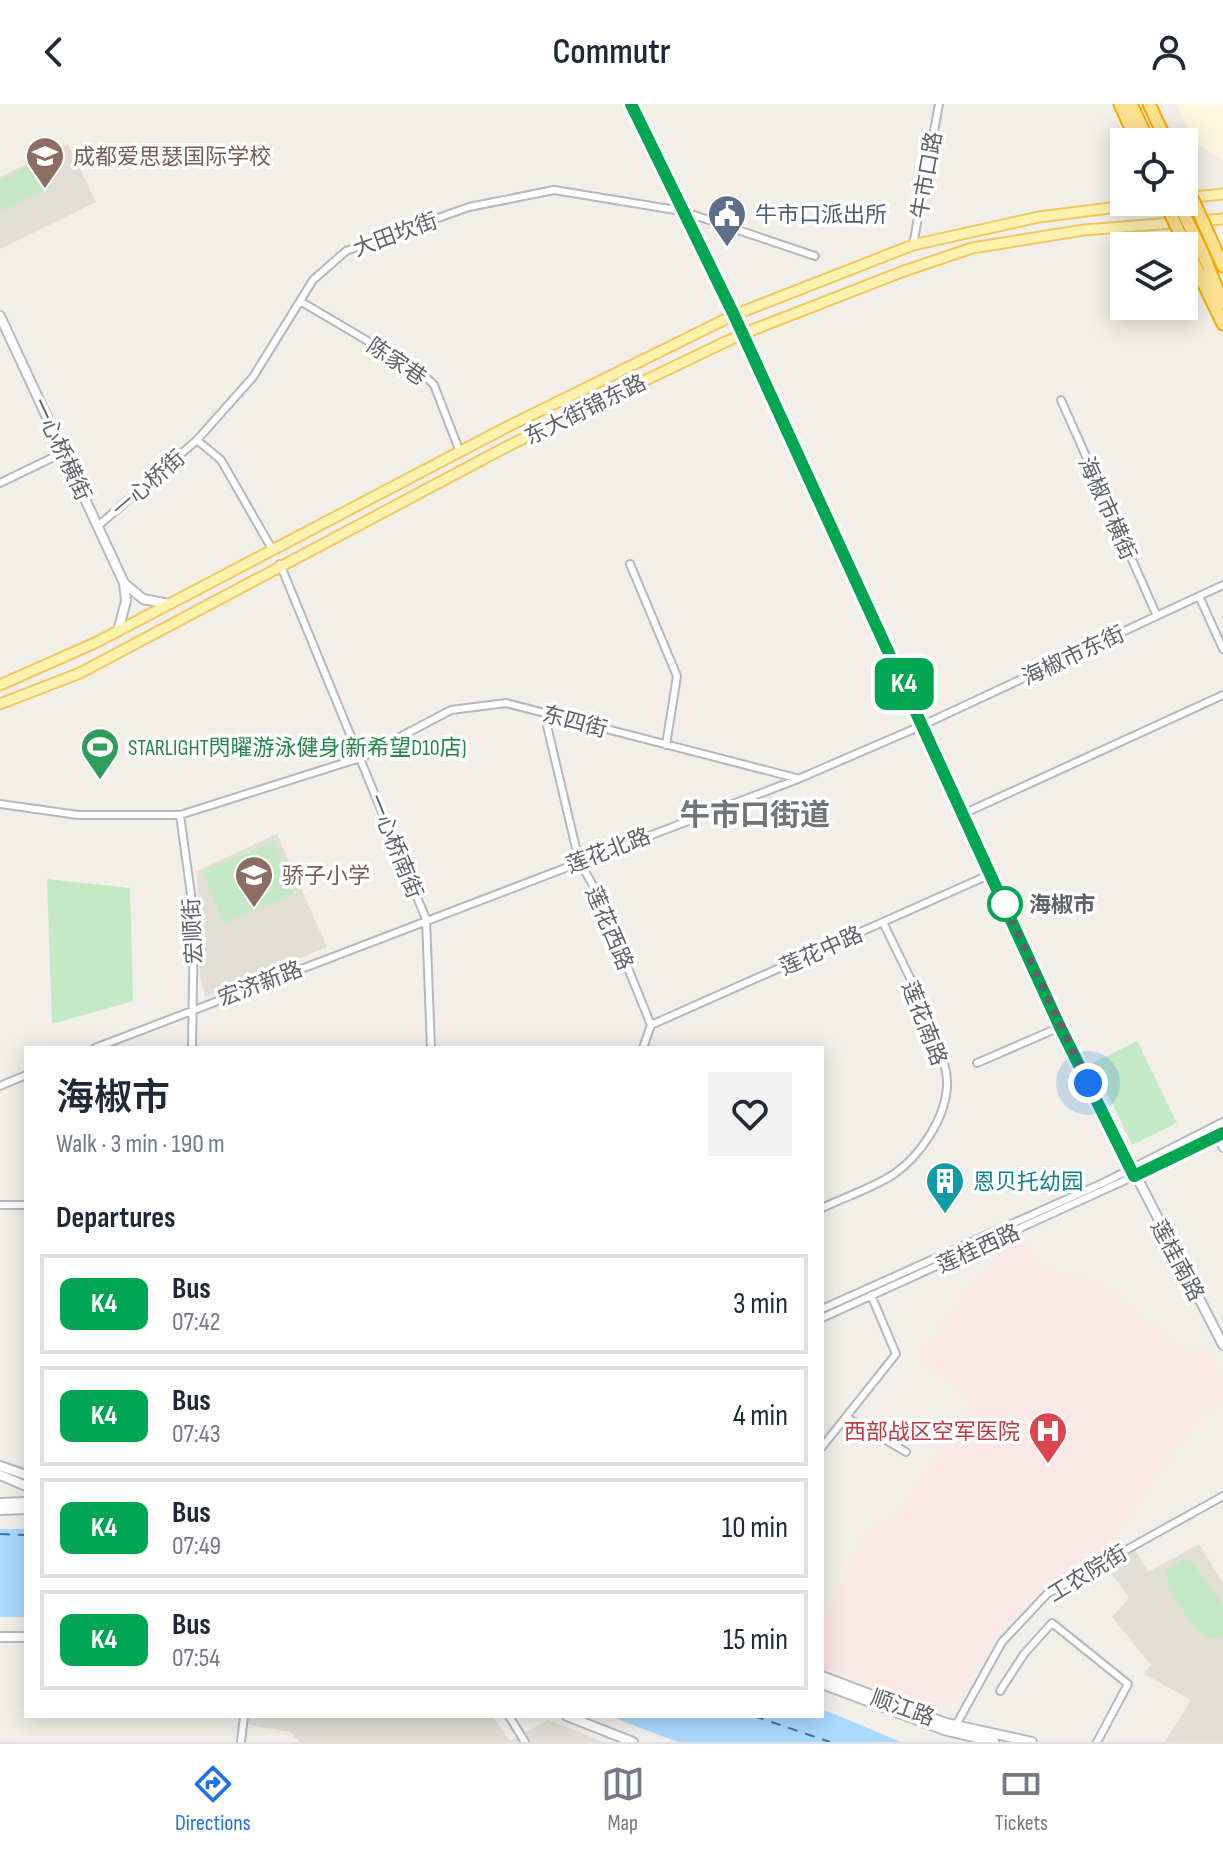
<!DOCTYPE html>
<meta charset="utf-8">
<style>
:root{--surface:#fff;--page:#f2f2f3;--text:#1f2937;--muted:#747a83;--line:#e0e1e3;--accent:#1a73e8}
body{margin:0;font-family:"Sofia Sans Condensed","Noto Sans SC",sans-serif;background:var(--page);color:var(--text);height:100vh;display:flex;flex-direction:column;font-size:30px;white-space:nowrap}
*{box-sizing:border-box;margin:0}
p{font-size:26px;color:var(--muted)}
.icon{flex:none;width:44px;height:44px;fill:none;stroke:currentColor;stroke-width:2;stroke-linecap:round;stroke-linejoin:round}
.map{position:relative;flex:1;overflow:hidden}
.panel{position:absolute;left:24px;top:942px;width:800px;height:672px;display:flex;flex-direction:column;background:var(--surface);border-radius:0px;box-shadow:0 4px 20px #0003}
.panel>*{flex:none}
.badge{padding:0 16px;border-radius:12px;font-size:28px;line-height:52px}
.controls{position:absolute;left:1110px;top:24px;display:grid;gap:16px}
.controls a{display:grid;place-items:center;width:88px;height:88px;border-radius:0px;background:var(--surface);box-shadow:0 4px 20px #0003;font-size:40px}
.you{position:absolute;width:40px;height:40px;margin:-20px;border:6px solid #fff;border-radius:50%;background:#1a73e8;box-shadow:0 0 0 12px #1a73e833}
.map>.badge{position:absolute;translate:-50% -50%;box-shadow:0 0 0 4px #fff}
h2{padding:0 32px;font-size:30px;line-height:72px}
.round{display:grid;place-items:center;flex:none;width:84px;height:84px;border-radius:0px;background:var(--page)}
.head{display:flex;align-items:center;justify-content:space-between;height:136px;padding:0 32px}
h1{font-size:38px;font-weight:600;line-height:60px}
ul{padding:0;list-style:none}
li{display:flex;align-items:center;gap:24px;height:100px;margin:0 16px 12px;padding:0 16px;border:4px solid var(--line);border-radius:0px}
li div{flex:1}
li b{display:block;font-size:30px}
li em{font-style:normal}
li .badge{min-width:88px;font-weight:700;text-align:center}
header{display:flex;justify-content:space-between;align-items:center;height:104px;padding:0 32px;background:var(--surface);font-size:36px;font-weight:600}
.tab-bar{display:flex;justify-content:space-around;align-items:center;height:112px;border-top:2px solid var(--line);background:var(--surface);font-size:22px;color:var(--muted)}
.tab-bar a{display:grid;justify-items:center;gap:4px}
.tab-bar .selected{color:var(--accent)}
.map>svg:first-child{display:block}
</style>
<header><svg class="icon" aria-label="back" viewBox="0 0 24 24"><path d="M15 5l-7 7 7 7"/></svg>Commutr<svg class="icon" aria-label="person" viewBox="0 0 24 24"><circle cx="12" cy="8" r="4"/><path d="M4 21q1-7 8-7t8 7"/></svg></header>
<div class="map">
<svg width="1223" height="1638" viewBox="0 0 1223 1638">
<rect width="100%" height="100%" fill="#f1efe8"/>
<path fill="#fef7e0" d="M1176 0H1223V55L1197 41Z"/>
<path fill="#e1ded6" d="M68 40 96 98 0 145V73Z
M277 730 327 843 205 893 200 872 197 767Z
M1199 1440 1223 1479V1638H1165L1191 1596 1144 1570 1151 1561 1112 1513 1129 1494 1106 1461 1134 1444 1148 1468Z
M240 1612H492L510 1637 548 1616 604 1638H299L291 1628 238 1619Z"/>
<path fill="#fce8e6" d="M1024 1135 1036 1158 1047 1166 1095 1177 1187 1248 1203 1242 1223 1277V1298L1199 1311 1093 1459 1032 1494 993 1534 956 1596 936 1606 822 1564V1515L868 1426 898 1411 976 1297 919 1253 1000 1147Z"/>
<path fill="#c5e8c5" d="M40 57 52 83 0 107V76Z
M273 738 294 790 224 819 203 767Z
M47 775 130 784 133 897 52 920Z
M1137 937 1177 1019 1132 1041 1093 959Z
M1184 1455 1192 1458 1223 1500V1532C1216 1534 1211 1536 1204 1532 1191 1523 1165 1481 1166 1466Z"/>
<path fill="#aadaff" d="M0 1425H26V1513H0Z
M822 1605 901 1638H678L609 1612H822Z"/>
<g fill="none" stroke-linecap="round" stroke-linejoin="round">
<path stroke="#4174aa" stroke-width="2" stroke-dasharray="10 8" stroke-linecap="butt" d="M0 1430 26 1431
M754 1612 830 1638"/>
<defs>
<path id="street" d="M913 141 939 0
M300 197 422 269 434 281 460 348
M1061 296 1157 512
M197 336 221 356 272 445
M0 379 64 348
M98 422 197 336 253 273 313 176 346 147 469 103 554 86 682 107 815 152
M280 460 426 815 431 944
M630 460 677 572 666 641
M1199 492 1223 545
M544 609 579 757 598 790 651 921 643 944
M0 700 78 711H180L360 654 451 606 506 599 796 674
M963 710 1223 591
M180 711 194 812 192 944
M651 921 991 770
M95 944 798 675 923 621 1223 481
M977 959 1060 923
M0 982 26 971
M1218 1035 1223 1044
M0 1101H26
M822 1104C845 1093 873 1084 894 1070 920 1052 945 1015 947 983 950 945 900 856 883 818
M822 1205 1105 1078 1223 1018
M822 1214 1194 1045
M846 1313 906 1348
M822 1343 896 1250 871 1191
M1000 1587 1024 1550 1052 1519 1128 1580 1097 1638
M509 1612 525 1638
M956 1621 1002 1538 1047 1490 1223 1392
M241 1638 244 1612"/>
<path id="secondary" d="M631 0 734 211 1060 923 1223 1241
M0 212 124 479 126 497 118 527
M124 479 143 495 169 500
M0 1362 26 1371
M0 1371 26 1382
M0 1399 26 1398
M0 1406 26 1405
M0 1533H26
M822 1572 946 1619 1032 1638
M822 1580 944 1626 994 1638
M567 1612 633 1638"/>
<path id="primary" d="M1184 94 1223 90
M0 581 97 538 503 325 734 211 913 141 1039 113 1157 98
M0 600 80 569 510 341 742 230 904 167 972 144 1084 126 1223 115"/>
<path id="highway" d="M1120 0 1137 38
M1131 0 1149 38
M1149 0 1167 38
M1213 140 1223 162
M1201 145 1223 199
M1189 149 1223 220
M1191 1045 1223 1029"/>
</defs>
<use href="#street" stroke="#b5b8bc" stroke-width="10"/>
<use href="#secondary" stroke="#b6babf" stroke-width="12"/>
<use href="#primary" stroke="#f2c960" stroke-width="13"/>
<use href="#highway" stroke="#f9ab00" stroke-width="15"/>
<use href="#street" stroke="#fff" stroke-width="6"/>
<use href="#secondary" stroke="#fff" stroke-width="8"/>
<use href="#primary" stroke="#fff2af" stroke-width="9"/>
<use href="#highway" stroke="#fde293" stroke-width="11"/>
<defs>
<path id="highway-bridge" d="M1184 76 1213 140
M1165 98 1189 149
M1178 98 1201 145"/>
</defs>
<use href="#highway-bridge" stroke="#f9ab00" stroke-width="15" stroke-linecap="butt"/>
<use href="#highway-bridge" stroke="#fde293" stroke-width="11"/>
</g>
<g fill="none" stroke-linecap="round" stroke-linejoin="round">
<defs>
<path id="line" d="M631 0 734 211 1060 923 1134 1072 1223 1029"/>
</defs>
<use href="#line" stroke="#fff" stroke-width="18"/>
<use href="#line" stroke="#00a651" stroke-width="12"/>
<path stroke="#5f6368" stroke-width="8" stroke-dasharray="0 14.4" d="M1005 800 1002 796 1088 979"/>
</g>
<defs>
<symbol id="school-pin" viewBox="-11 -11 22 30"><path d="M0 17L-7.5 6A9.5 9.5 0 1 1 7.5 6Z" fill="#8d6e63" stroke="#fff"/><path d="M0-5L7-2L0 1L-7-2ZM-4 1L0 2.5L4 1V4Q0 6-4 4Z" fill="#fff"/></symbol>
<symbol id="civic-pin" viewBox="-11 -11 22 30"><path d="M0 17L-7.5 6A9.5 9.5 0 1 1 7.5 6Z" fill="#5c6f8a" stroke="#fff"/><path d="M-.6-6.5H3V-4.5H.6V-3L4-1V1h2V6H-6V1h2V-1L-.6-3ZM-1.2 2.5V6h2.4V2.5Z" fill="#fff"/></symbol>
<symbol id="stadium-pin" viewBox="-11 -11 22 30"><path d="M0 17L-7.5 6A9.5 9.5 0 1 1 7.5 6Z" fill="#2e9e5b" stroke="#fff"/><path d="M0-5a6.5 5 0 1 0 0 10a6.5 5 0 1 0 0-10ZM-3.5-1.8h7v3.6h-7Z" fill="#fff"/></symbol>
<symbol id="building-pin" viewBox="-11 -11 22 30"><path d="M0 17L-7.5 6A9.5 9.5 0 1 1 7.5 6Z" fill="#0f9aa8" stroke="#fff"/><path d="M-4-6H4V6H1V3H-1V6H-4ZM-2.5-4.3h1.7v1.8h-1.7ZM.8-4.3h1.7v1.8H.8ZM-2.5-1h1.7V.8h-1.7ZM.8-1h1.7V.8H.8Z" fill="#fff"/></symbol>
<symbol id="hospital-pin" viewBox="-11 -11 22 30"><path d="M0 17L-7.5 6A9.5 9.5 0 1 1 7.5 6Z" fill="#e0444e" stroke="#fff"/><path d="M-5-5h3v3.5h4V-5h3V5h-3V1.5h-4V5h-3Z" fill="#fff"/></symbol>
</defs>
<g fill-rule="evenodd">
<use href="#school-pin" x="23" y="30" width="44" height="60"/>
<use href="#civic-pin" x="705" y="88" width="44" height="60"/>
<use href="#stadium-pin" x="78" y="621" width="44" height="60"/>
<use href="#school-pin" x="232" y="749" width="44" height="60"/>
<use href="#building-pin" x="923" y="1055" width="44" height="60"/>
<use href="#hospital-pin" x="1026" y="1305" width="44" height="60"/>
</g>
<circle fill="#fff" stroke="#00a651" stroke-width="4" cx="1005" cy="800" r="16"/>
<g text-anchor="middle" stroke-width="7" stroke-linejoin="round" paint-order="stroke">
<g font-size="22" fill="#785e54" stroke="#fff" text-anchor="start">
<text x="73" y="60">成都爱思瑟国际学校</text>
<text x="282" y="779">骄子小学</text>
</g>
<g font-size="22" fill="#5f6368" stroke="#fff">
<text transform="translate(926 71) rotate(-80)" y="8">牛市口路</text>
<text transform="translate(395 130) rotate(-20)" y="8">大田坎街</text>
<text transform="translate(397 257) rotate(34)" y="8">陈家巷</text>
<text transform="translate(585 305) rotate(-26)" y="8">东大街锦东路</text>
<text transform="translate(62 345) rotate(65)" y="8">一心桥横街</text>
<text transform="translate(148 379) rotate(-41)" y="8">一心桥街</text>
<text transform="translate(1108 404) rotate(66)" y="8">海椒市横街</text>
<text transform="translate(1073 551) rotate(-25)" y="8">海椒市东街</text>
<text transform="translate(575 617) rotate(15)" y="8">东四街</text>
<text transform="translate(396 742) rotate(68)" y="8">一心桥南街</text>
<text transform="translate(608 746) rotate(-21)" y="8">莲花北路</text>
<text transform="translate(610 824) rotate(67)" y="8">莲花西路</text>
<text transform="translate(192 827) rotate(-93)" y="8">宏顺街</text>
<text transform="translate(821 846) rotate(-24)" y="8">莲花中路</text>
<text transform="translate(260 879) rotate(-21)" y="8">宏济新路</text>
<text transform="translate(925 919) rotate(69)" y="8">莲花南路</text>
<text transform="translate(978 1144) rotate(-24)" y="8">莲桂西路</text>
<text transform="translate(1178 1156) rotate(62)" y="8">莲桂南路</text>
<text transform="translate(1087 1469) rotate(-31)" y="8">工农院街</text>
<text transform="translate(903 1603) rotate(20)" y="8">顺江路</text>
</g>
<g font-size="22" fill="#4e5e75" stroke="#fff" text-anchor="start">
<text x="755" y="118">牛市口派出所</text>
</g>
<g font-size="22" fill="#27864d" stroke="#fff" text-anchor="start">
<text x="128" y="651">STARLIGHT閃曜游泳健身(新希望D10店)</text>
</g>
<g font-size="22" font-weight="bold" fill="#5f6368" stroke="#fff" text-anchor="start">
<text x="1029" y="808">海椒市</text>
</g>
<g font-size="22" fill="#0d838f" stroke="#fff" text-anchor="start">
<text x="973" y="1085">恩贝托幼园</text>
</g>
<g font-size="22" fill="#be3a42" stroke="#fff" text-anchor="end">
<text x="1020" y="1335">西部战区空军医院</text>
</g>
<g font-size="30" font-weight="bold" fill="#70757a" stroke="#fff">
<text x="755" y="721">牛市口街道</text>
</g>
</g>
</svg>
<div class="controls">
<a><svg class="icon" aria-label="locate" viewBox="0 0 24 24"><circle cx="12" cy="12" r="6"/><path d="M12 2v4M12 18v4M2 12h4M18 12h4"/></svg></a>
<a><svg class="icon" aria-label="layers" viewBox="0 0 24 24"><path d="M12 4l9 5-9 5-9-5zM3 14l9 5 9-5"/></svg></a>
</div>
<div class="you" style="left:1088px;top:979px"></div>
<b class="badge" style="left:904px;top:580px;background:#00a651;color:#fff">K4</b>
<section class="panel">
<div class="head"><div><h1>海椒市</h1><p>Walk · 3 min · 190 m</p></div><a class="round"><svg class="icon" aria-label="heart" viewBox="0 0 24 24"><path d="M12 20l-8-8c-3-5 5-10 8-4 3-6 11-1 8 4z"/></svg></a></div>
<h2>Departures</h2>
<ul>
<li><span class="badge" style="background:#00a651;color:#fff">K4</span><div><b>Bus</b><p>07:42</p></div><em>3 min</em></li>
<li><span class="badge" style="background:#00a651;color:#fff">K4</span><div><b>Bus</b><p>07:43</p></div><em>4 min</em></li>
<li><span class="badge" style="background:#00a651;color:#fff">K4</span><div><b>Bus</b><p>07:49</p></div><em>10 min</em></li>
<li><span class="badge" style="background:#00a651;color:#fff">K4</span><div><b>Bus</b><p>07:54</p></div><em>15 min</em></li>
</ul>
</section>
</div>
<nav class="tab-bar">
<a class="selected"><svg class="icon" aria-label="directions" viewBox="0 0 24 24"><path d="M12 3l9 9-9 9-9-9zM9 14v-3h6M13 9l2 2-2 2"/></svg>Directions</a>
<a><svg class="icon" aria-label="map" viewBox="0 0 24 24"><path d="M3 6l6-2 6 2 6-2v14l-6 2-6-2-6 2zM9 4v14M15 6v14"/></svg>Map</a>
<a><svg class="icon" aria-label="tickets" viewBox="0 0 24 24"><path d="M3 7h18v10H3zM15 7v10"/></svg>Tickets</a>
</nav>
